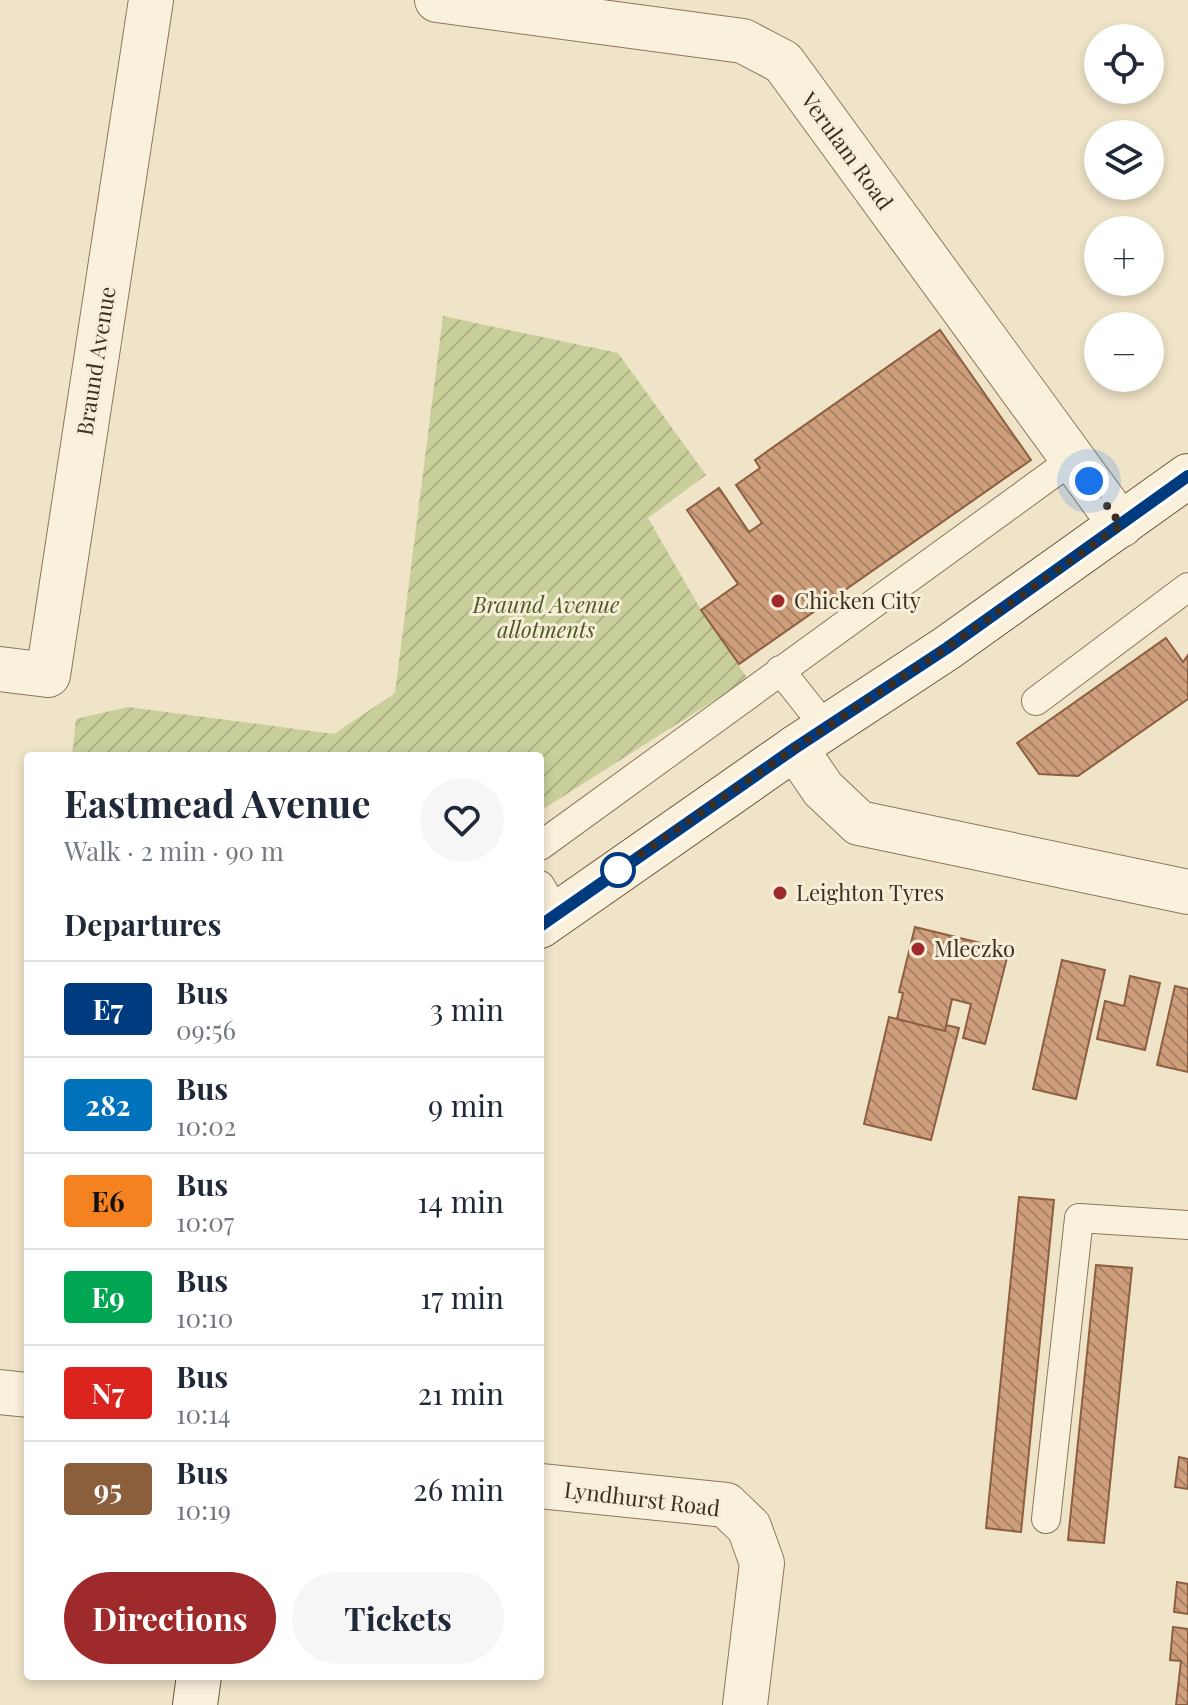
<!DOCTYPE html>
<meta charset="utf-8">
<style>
:root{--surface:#fff;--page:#f6f6f7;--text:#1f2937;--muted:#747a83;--line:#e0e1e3;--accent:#9e2a2b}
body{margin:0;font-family:"Playfair Display",serif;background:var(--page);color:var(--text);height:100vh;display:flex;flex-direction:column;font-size:30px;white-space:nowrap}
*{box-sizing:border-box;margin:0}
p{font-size:26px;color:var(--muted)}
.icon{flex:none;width:44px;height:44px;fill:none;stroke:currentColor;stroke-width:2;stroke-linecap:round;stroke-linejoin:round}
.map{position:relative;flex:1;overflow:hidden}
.panel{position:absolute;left:24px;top:752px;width:520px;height:928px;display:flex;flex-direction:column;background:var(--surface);border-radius:8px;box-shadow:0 4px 12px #0003}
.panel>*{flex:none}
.badge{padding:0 16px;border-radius:6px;font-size:28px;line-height:52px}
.tools{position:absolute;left:1084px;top:24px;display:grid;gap:16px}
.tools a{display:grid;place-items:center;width:80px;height:80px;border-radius:50%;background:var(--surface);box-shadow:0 4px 12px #0003;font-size:40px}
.you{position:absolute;width:40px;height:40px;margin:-20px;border:6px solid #fff;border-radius:50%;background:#1a73e8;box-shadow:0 0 0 12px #1a73e833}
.map>.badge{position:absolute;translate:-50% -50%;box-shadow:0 0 0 4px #fff}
h2{padding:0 40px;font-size:30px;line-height:72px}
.round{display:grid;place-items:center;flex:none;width:84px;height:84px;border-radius:42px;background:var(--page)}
.summary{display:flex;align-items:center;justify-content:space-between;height:136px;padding:0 40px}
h1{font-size:38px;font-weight:700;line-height:60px}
.cta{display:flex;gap:16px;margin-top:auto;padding:16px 40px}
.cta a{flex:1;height:92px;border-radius:48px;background:var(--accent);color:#fff;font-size:32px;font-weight:700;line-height:92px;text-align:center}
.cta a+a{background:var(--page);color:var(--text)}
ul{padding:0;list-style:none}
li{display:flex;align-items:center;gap:24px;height:96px;padding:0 40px;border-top:2px solid var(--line)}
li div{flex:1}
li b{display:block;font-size:30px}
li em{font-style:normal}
li .badge{min-width:88px;font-weight:700;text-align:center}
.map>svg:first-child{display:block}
</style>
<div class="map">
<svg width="1188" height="1705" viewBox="0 0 1188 1705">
<defs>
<pattern id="garden-furrows" width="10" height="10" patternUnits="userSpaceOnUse" patternTransform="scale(2)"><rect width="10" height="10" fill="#c9cf9b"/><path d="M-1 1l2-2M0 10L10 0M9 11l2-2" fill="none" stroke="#aeb285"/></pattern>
<pattern id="building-back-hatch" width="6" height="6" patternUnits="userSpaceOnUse" patternTransform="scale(2)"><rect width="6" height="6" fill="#cf9f7d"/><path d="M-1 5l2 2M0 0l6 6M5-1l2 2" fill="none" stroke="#a98266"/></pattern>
</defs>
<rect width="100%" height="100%" fill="#f0e4c8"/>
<path fill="url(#garden-furrows)" d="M443 316 618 353 706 475 648 518 701 610 748 679 540 811V756H72L76 719 128 707 334 734 395 693Z"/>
<path fill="url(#building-back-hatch)" stroke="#8d5f41" stroke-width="2" d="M940 330 1031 460 739 664 701 610 738 584 687 510 719 488 749 532 762 523 736 485 760 468 755 460Z
M1166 638 1183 662 1188 655V699L1078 776 1039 774 1017 743Z
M915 927 1009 950 985 1044 963 1038 971 1004 952 999 945 1031 897 1019 903 993 899 992Z
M1062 960 1105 970 1076 1099 1033 1089Z
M1130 976 1160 983 1145 1050 1097 1039 1105 1001 1124 1006Z
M1175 986 1188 989V1072L1157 1065Z
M889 1017 945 1031 946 1025 959 1028 931 1140 864 1124Z
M1019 1197 1054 1200 1021 1532 986 1528Z
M1096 1265 1132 1268 1104 1543 1068 1540Z
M1179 1457 1188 1459V1489L1175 1487Z
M1177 1582 1188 1584V1614L1174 1612Z
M1173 1627 1188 1629V1705H1176L1181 1661 1170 1660Z"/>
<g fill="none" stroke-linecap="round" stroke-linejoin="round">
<defs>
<path id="service" d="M780 670 826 728
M1036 701 1188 587
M540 846 1073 459
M540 885 556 912
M1046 1519 1079 1218 1188 1225"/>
<path id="minor" d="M437 0 743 41 783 62 1121 525
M0 669 48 675 151 0
M795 748 823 789 859 823 1188 892
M0 1392 28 1395
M540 1486 726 1505 749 1527 762 1563 745 1705"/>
<path id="secondary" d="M540 926 795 748 947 648 1188 476
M195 1705 199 1676"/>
</defs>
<use href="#service" stroke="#8d765c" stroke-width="30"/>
<use href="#minor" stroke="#8d765c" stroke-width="46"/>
<use href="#secondary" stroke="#6f573f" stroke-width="46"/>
<use href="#service" stroke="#faf1dc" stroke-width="28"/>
<use href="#minor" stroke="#faf1dc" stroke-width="44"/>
<use href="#secondary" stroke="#faf1dc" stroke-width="44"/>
</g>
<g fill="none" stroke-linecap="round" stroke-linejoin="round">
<defs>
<path id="line" d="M540 926 795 748 947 648 1188 476"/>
</defs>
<use href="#line" stroke="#fff" stroke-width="18"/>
<use href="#line" stroke="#003b80" stroke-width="12"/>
<path stroke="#3d2e20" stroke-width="8" stroke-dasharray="0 14.4" d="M618 870 795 748 947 648 1121 525 1089 481"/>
</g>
<g fill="#9e2a2b" stroke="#f7eed8" stroke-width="3">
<circle cx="778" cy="601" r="8"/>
<circle cx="780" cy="893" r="8"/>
<circle cx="918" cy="949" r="8"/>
</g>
<circle fill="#fff" stroke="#003b80" stroke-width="4" cx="618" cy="870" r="16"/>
<g text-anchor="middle" stroke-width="6" stroke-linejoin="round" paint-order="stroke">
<g font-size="22" fill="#3d2e20" stroke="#f7eed8">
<text transform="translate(847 151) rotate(54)" y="8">Verulam Road</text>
<text transform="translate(96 361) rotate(-81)" y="8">Braund Avenue</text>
<text transform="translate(642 1499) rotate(7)" y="8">Lyndhurst Road</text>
</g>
<g font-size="22" fill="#3d2e20" stroke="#f7eed8" text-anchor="start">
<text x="794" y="609">Chicken City</text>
<text x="796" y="901">Leighton Tyres</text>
<text x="934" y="957">Mleczko</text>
</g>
<g font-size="22" font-style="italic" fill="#4d5a26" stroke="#f7eed8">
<text x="546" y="613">Braund Avenue<tspan x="546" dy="25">allotments</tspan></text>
</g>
</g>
</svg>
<div class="tools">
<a><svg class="icon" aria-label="locate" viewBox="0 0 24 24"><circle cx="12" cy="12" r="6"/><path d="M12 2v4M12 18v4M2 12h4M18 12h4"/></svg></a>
<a><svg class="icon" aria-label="layers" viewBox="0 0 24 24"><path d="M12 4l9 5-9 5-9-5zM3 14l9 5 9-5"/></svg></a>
<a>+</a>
<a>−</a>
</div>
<div class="you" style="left:1089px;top:481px"></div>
<section class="panel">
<div class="summary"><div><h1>Eastmead Avenue</h1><p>Walk · 2 min · 90 m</p></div><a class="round"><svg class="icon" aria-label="heart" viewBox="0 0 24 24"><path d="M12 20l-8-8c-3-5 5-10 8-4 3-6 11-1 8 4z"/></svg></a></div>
<h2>Departures</h2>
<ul>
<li><span class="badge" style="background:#003b80;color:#fff">E7</span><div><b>Bus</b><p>09:56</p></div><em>3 min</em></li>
<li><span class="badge" style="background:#0072bc;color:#fff">282</span><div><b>Bus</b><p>10:02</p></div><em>9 min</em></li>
<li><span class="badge" style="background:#f58220;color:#111">E6</span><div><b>Bus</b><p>10:07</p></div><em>14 min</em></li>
<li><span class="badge" style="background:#00a651;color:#fff">E9</span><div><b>Bus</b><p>10:10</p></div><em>17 min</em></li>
<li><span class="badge" style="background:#dc241f;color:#fff">N7</span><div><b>Bus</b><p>10:14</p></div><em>21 min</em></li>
<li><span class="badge" style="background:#8b5e3c;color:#fff">95</span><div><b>Bus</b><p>10:19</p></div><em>26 min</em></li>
</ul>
<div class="cta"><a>Directions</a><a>Tickets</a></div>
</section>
</div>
